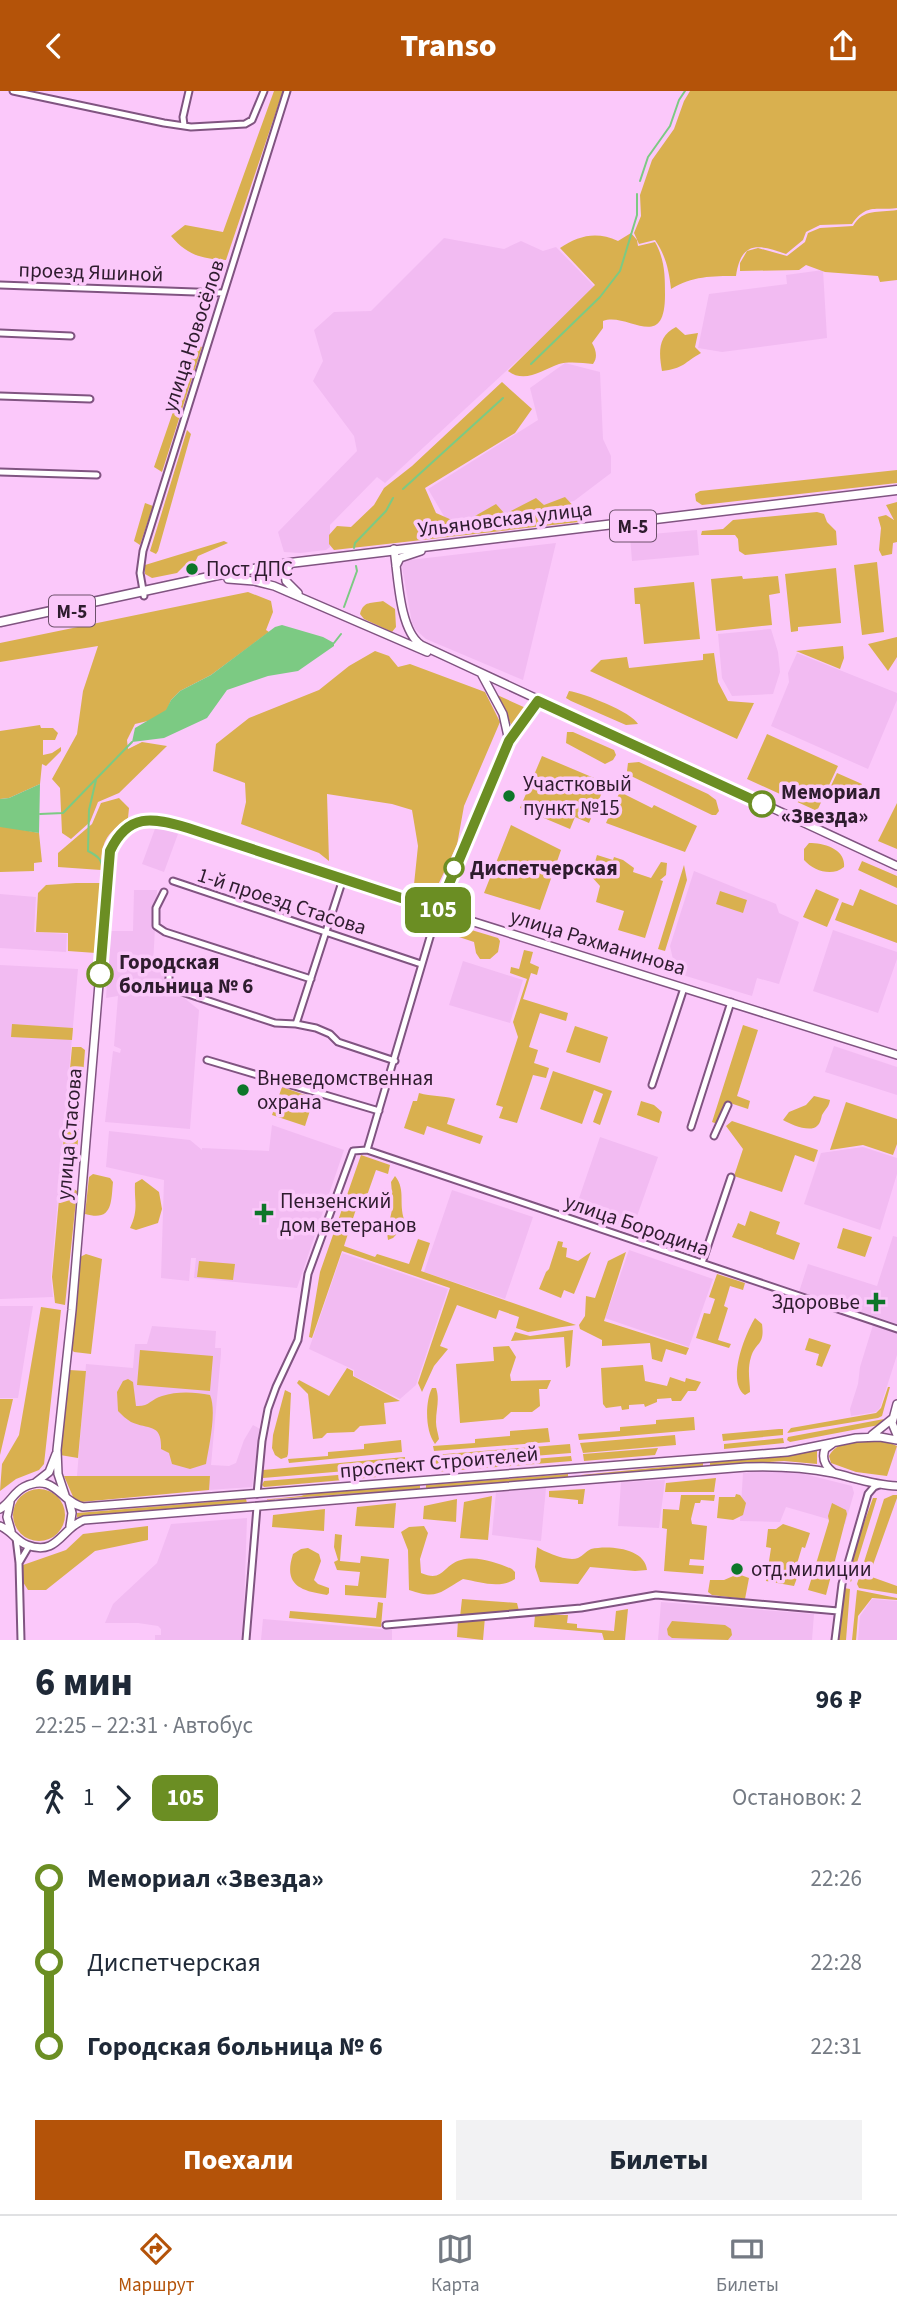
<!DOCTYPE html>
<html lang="ru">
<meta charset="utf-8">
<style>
:root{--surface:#fff;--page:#f2f2f3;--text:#1f2937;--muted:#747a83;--line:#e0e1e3;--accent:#b45309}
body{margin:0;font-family:"Source Sans 3",sans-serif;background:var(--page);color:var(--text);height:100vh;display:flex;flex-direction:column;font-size:26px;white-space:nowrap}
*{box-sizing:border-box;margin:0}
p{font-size:23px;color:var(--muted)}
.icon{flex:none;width:38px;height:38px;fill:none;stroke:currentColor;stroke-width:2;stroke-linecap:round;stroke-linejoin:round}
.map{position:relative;height:1549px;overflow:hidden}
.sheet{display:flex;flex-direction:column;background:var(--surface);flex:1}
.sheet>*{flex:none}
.badge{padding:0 14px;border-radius:10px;font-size:24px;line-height:46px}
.map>.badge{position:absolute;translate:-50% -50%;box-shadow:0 0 0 4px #fff}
.legs{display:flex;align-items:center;gap:10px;height:77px;padding:0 35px;font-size:23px}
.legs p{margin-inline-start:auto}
.overview{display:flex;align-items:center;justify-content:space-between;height:119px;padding:0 35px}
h1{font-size:38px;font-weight:800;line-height:52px}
.action{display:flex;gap:14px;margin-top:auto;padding:14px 35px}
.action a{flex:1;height:80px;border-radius:0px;background:var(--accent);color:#fff;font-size:28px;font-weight:800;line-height:80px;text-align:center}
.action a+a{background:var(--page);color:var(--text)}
ul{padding:0 35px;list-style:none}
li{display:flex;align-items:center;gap:24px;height:84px;font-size:26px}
li i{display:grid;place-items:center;width:10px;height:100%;margin:0 9px;background:currentColor}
li i::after{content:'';width:18px;height:18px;margin:-9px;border:5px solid;border-radius:50%;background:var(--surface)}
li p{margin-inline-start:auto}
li:first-child i{background:linear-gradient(#0000 50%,currentColor 0)}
li:last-child i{background:linear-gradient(currentColor 50%,#0000 0)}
header{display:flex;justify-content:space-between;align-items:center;height:91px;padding:0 35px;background:var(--accent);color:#fff;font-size:32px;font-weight:800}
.menu{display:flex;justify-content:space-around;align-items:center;height:98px;border-top:2px solid var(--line);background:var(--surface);font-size:19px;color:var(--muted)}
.menu a{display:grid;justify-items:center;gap:4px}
.menu .current{color:var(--accent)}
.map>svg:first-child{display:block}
</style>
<header><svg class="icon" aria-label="back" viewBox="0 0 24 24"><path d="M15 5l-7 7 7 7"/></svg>Transo<svg class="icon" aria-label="share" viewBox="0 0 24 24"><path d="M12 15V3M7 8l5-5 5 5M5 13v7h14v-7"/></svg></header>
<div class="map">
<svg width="897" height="1549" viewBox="0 0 897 1549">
<rect width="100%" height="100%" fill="#fbc8fa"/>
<path fill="#f2bbf2" d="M444 147 504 158 521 150 543 160 556 156 596 197 385 392 377 386 330 434V456L326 459 300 462 284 461 278 441 357 360 354 345 313 290 323 270 314 239 334 221 371 220Z
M823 179 827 247 722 261 698 257 709 203 787 193 786 184Z
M565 272 600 281 603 348 611 365V382L574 410 451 437 428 398 538 329 530 297Z
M697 439 699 464 632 470 630 445Z
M556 452 523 589 426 548 415 538 412 532 401 470Z
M771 538 778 561 780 581 773 603 732 605 722 587 718 543Z
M797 562 897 602V609L868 678 771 635 789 591 788 582Z
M156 735 178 743 164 781 142 773Z
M694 780 776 813 779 822 799 831 779 893 757 887 752 905 676 882 670 855Z
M134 799H157L153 874 168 877 166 892 199 919 190 1038 105 1031 113 960 120 962 121 958 114 955 118 905 106 907 110 840H133Z
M0 803 36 806 34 841 67 843 66 861 0 857Z
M833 839 897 861V868L878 922 813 900Z
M463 870 523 889 510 932 449 914Z
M0 874 78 878 51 1186 53 1206 0 1208Z
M834 955 897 976V1004L825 981Z
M272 1034 344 1059 297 1197 194 1187 196 1167H191L189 1190 161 1187 164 1089 106 1076 109 1040 190 1049 202 1059V1057L269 1060Z
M600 1046 658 1066 632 1139 575 1119Z
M863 1056 897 1067V1083L880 1139 804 1113 821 1062Z
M452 1099 533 1126 505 1208 424 1181Z
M893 1145 897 1146V1233L799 1201 808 1173 877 1195Z
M629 1159 713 1188 689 1256 605 1227Z
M342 1162 448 1198 416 1294 400 1308 354 1285V1279L309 1258Z
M0 1215H33L18 1307H0Z
M873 1234 897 1241V1264L880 1317 876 1321 851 1325 850 1318 858 1293 860 1276Z
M152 1235 216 1240 215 1257H221V1263L211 1374 229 1375 236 1372 244 1349 253 1334 260 1338 252 1396 209 1399V1385H77L86 1273 133 1277 135 1253H147Z
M769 1379 792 1380 852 1395 854 1402 845 1433 786 1416 780 1431 740 1430 743 1382Z
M665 1389 659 1437 618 1435 621 1391Z
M546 1397 541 1450 492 1444 496 1401Z
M247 1427 243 1549H155V1544H161V1538L158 1535 138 1532H105L113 1513 157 1472 171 1433Z
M872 1508 897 1510V1549H858L860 1525Z
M661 1511 814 1523 812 1549H658Z
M263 1528 392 1539V1549H261Z"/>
<path fill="#d9b04f" d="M274 0H283L226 169C202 168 187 164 171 145L185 134 223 141Z
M690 0H897V117C875 120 867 112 852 133L820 134 806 141 803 149 786 163C758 153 741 150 736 185 712 185 692 185 671 198 669 180 666 165 655 149L639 153 634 142 641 125 640 104 652 69 674 38 684 10Z
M897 119V189L880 191 878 185 825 181 806 174 799 179 740 180V172L747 160 758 157 787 165 805 151 808 142 820 137 853 135C864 117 878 122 897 119Z
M631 142 637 149 638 155 655 151C665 169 665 185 665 204 665 263 627 220 603 230V237L592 252C596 259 598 266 593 273 583 272 569 270 559 273 542 279 525 293 508 280L595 194 560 157C579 144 597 140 618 150Z
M676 236 685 244 698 242 695 256 701 262C685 271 683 278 662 280 659 263 657 245 676 236Z
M196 254 202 256 162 381 154 376Z
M502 291 532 318 515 342 425 397 436 422 461 433 496 413 505 423 536 407 544 414 565 406 581 423 579 431 334 459 329 453V444L337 435 351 436 374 414 384 397 412 375Z
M187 339 191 343 158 460 156 463 150 460Z
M897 379V392L702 414 696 410 695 403 700 400Z
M897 411V451L893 452 892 463 882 465 879 459 881 437 878 426 886 424 894 429 886 414Z
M145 412 153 415 140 454 134 450Z
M817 421 824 423 827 431 836 440 837 454 745 464 739 460 738 448 735 444H701L702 440 723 438 733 429Z
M224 450 228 452 198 465 195 471 184 475 177 482 152 487 145 483V474Z
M877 471 884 541 862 544 854 474Z
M836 477 841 532 798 536V540L791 541 785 483Z
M742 485 743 488 778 485 780 502 769 504 772 534 716 540 711 488Z
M694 491 700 548 644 553 640 513H635L634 497Z
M248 501 271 510 273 521 266 539 269 541 211 584 180 600 171 609 167 619 152 629 135 633 127 649 128 658 142 651 167 655 119 702 98 711 90 731 71 748 62 742 60 697 52 688 77 643 83 600 98 555 0 571V552Z
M383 510 395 518 396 536 392 541 364 528 360 523C364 509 371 513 383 510Z
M897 546V566L888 580 868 553Z
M843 555 844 567 840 578 796 560Z
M375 560 389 565 398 576 410 573 485 601 500 631 464 715 457 754 437 796 428 807 413 803 418 755 412 719 392 713 327 703 329 770 319 762 241 733 246 711 245 692 213 680 216 653 249 627 319 599 349 575Z
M714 562 718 591 728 610 754 612 737 648 590 580 601 569 627 566 629 577 703 569V563Z
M569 600C583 602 632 621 638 633L626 634 571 610 566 607Z
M495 603 528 618 513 637Z
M40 634 41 637H53L58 642 55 649H43V664L52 662 61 656V660L46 675 42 673 40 693 9 707 0 708V640Z
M567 641H573L614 659 616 664 613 669 605 673 566 652Z
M767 643 838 675 817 720 747 688Z
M542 665 606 692 589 732 575 726 570 738 520 717Z
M639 671 708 703 716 709 719 720 716 724H712L631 685 627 680 628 672Z
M837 682 862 693 856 708 830 697Z
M621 698 625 700 624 703 652 717 654 714 697 735 685 761 606 732Z
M119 707 129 717 128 727C104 745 102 750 101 779L58 776V762L92 733 101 712Z
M897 712V758L878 750Z
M511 734 561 759 540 819 484 802Z
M3 735 39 742 42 771 34 772V780L0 781V736Z
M809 752C824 752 846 758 844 776 832 786 814 780 804 769V758Z
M597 764 613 769 614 766 623 769 634 777 633 781 651 787 661 771 667 772 666 784 660 789 663 790 645 847 618 839 624 820 596 811 600 795 591 785Z
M862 770 897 785V797L858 779Z
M684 774 687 789 665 860 658 858Z
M76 792H100L96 862 68 860V842L36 841 38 802 46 794Z
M816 798 839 808 827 836 803 826Z
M860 798 897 814V852L835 829 842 811 853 815Z
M720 800 747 809 743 822 716 813Z
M445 831 498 847 500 850 498 861 490 868H480L476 862 474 851 441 840Z
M524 859 533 861 530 872 539 876 537 884 531 882 523 908 568 922 566 930 540 922 529 956 538 959 534 972 549 977 546 987 533 984 517 1032 499 1027 503 1016 496 1014 518 946 513 931 527 888 510 882 511 876 519 878Z
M12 933 73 937 72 949 11 946Z
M743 934 758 939 737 1005 750 1010 748 1018 727 1011 720 1034 712 1031Z
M575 935 608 946 600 972 566 961Z
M72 956H81L85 959 76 1075 61 1077Z
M553 980 612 1000 600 1034 593 1031 603 1003 594 999 582 1033 540 1018Z
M282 996 314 1007 305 1035 272 1024Z
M419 1002C432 1006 442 1004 455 1008L447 1033 483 1045 480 1053 427 1035 424 1044 404 1037 413 1010H417Z
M814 1005 830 1009C829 1016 826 1017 822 1024 821 1028 820 1033 817 1035 810 1042 790 1033 783 1029L789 1021 806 1014Z
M641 1010 654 1014 662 1021 659 1032 637 1024Z
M846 1011 897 1028V1053L893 1064 863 1054 830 1059Z
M732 1030 818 1059 814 1071 795 1064 782 1101 734 1085 743 1058 726 1035Z
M361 1064 390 1074 388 1083 376 1079 365 1110 359 1109 344 1155 375 1166 377 1163 409 1173 418 1148 430 1152 421 1180 576 1234 528 1241 516 1237 519 1226 499 1219 496 1228 457 1214 440 1255 448 1258 434 1275 422 1301 418 1292 450 1197 342 1160 312 1247 309 1246 320 1181Z
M93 1083 110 1087 113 1091C111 1111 113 1131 85 1123L89 1086Z
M395 1085C407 1100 397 1114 406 1133L393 1147 388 1149 387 1142 393 1114 391 1091Z
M142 1088 159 1101 162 1118 158 1132 136 1139 130 1137C139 1118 134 1111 135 1092Z
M60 1097H72L77 1100 65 1214 55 1212 52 1186Z
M750 1120 780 1131 776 1143 800 1152 794 1169 732 1146 738 1132 745 1135Z
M843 1137 872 1146 865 1166 837 1157Z
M558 1150 563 1151 562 1156 567 1157 566 1166 578 1170 591 1161 574 1203 564 1199 561 1207 539 1198 546 1181 549 1178Z
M626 1161 604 1230 689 1257 686 1264 666 1258 662 1271 652 1268 650 1252 602 1255V1249L580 1238 579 1234 585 1225 586 1205 595 1207 608 1170Z
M86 1163 102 1168 91 1263 74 1261 71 1258 80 1166Z
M199 1170 235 1173 233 1189 197 1186Z
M717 1183 745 1192 743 1199 730 1195 724 1215 728 1217 718 1249 731 1253 729 1257 696 1247 704 1222 710 1223 715 1208 709 1206Z
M41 1216 61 1219 44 1373 39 1379 16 1388 0 1400 2 1373 19 1344Z
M755 1227 762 1233C765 1255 756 1250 751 1266 747 1279 750 1289 750 1301L745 1304C726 1291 745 1243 755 1227Z
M573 1239 570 1275 566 1277 564 1246 511 1250 515 1241 530 1245Z
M809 1247 831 1254 822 1276 816 1274 819 1263 805 1259Z
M509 1255 516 1266 510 1284 511 1290 551 1289 547 1298H539L540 1315 532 1321H511L503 1328 460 1332 456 1273 494 1270 493 1256Z
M140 1259 213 1265 210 1300 137 1294Z
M643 1274 645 1290 667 1295 670 1286 685 1291 686 1287 701 1291 696 1300H688L681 1310H672L671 1307 657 1308V1311L645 1316 644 1313 629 1314V1318L622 1319 621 1315 606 1317 603 1313 601 1277Z
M347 1277 353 1280V1285L400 1310 384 1312 386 1333 360 1335 354 1341 327 1342 322 1347 313 1348 308 1303 297 1292 299 1289 329 1305Z
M69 1279 86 1280 78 1367 60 1364Z
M128 1288 133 1291 136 1315C149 1316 151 1308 162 1305 177 1300 195 1301 210 1304 217 1320 209 1355 206 1373L190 1378 172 1373 169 1362 161 1358C162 1332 149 1339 131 1331 126 1328 122 1324 118 1320L117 1301 123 1290Z
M888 1296H890L882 1325 878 1327 787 1342 791 1337 876 1322 881 1317Z
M432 1297H436C440 1309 436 1318 436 1331 436 1337 438 1342 439 1348L435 1353C425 1340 425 1311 432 1297Z
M285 1299 291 1302 288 1363 287 1366 281 1368 275 1364 272 1357 273 1344Z
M0 1308H13L0 1364Z
M694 1326 695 1339 579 1349 578 1343 620 1340V1336L656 1333V1329Z
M884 1328 879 1334 790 1351 787 1349 788 1346Z
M548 1337 550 1351 434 1360 433 1355 475 1352V1348L510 1345V1340Z
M779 1338H783V1344L723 1350 722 1343Z
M675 1344 676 1354 583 1362 580 1352Z
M783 1347 784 1352 724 1358V1353Z
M867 1348 888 1351 897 1355 887 1385 856 1381 831 1372 829 1365C838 1350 852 1351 867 1348Z
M401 1349 402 1361 289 1372 288 1368 328 1365V1361L364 1358V1353Z
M570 1353 571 1362 433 1373V1364Z
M658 1357 655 1364 584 1370 583 1363Z
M817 1360V1373L784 1370 710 1375V1370Z
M571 1365 572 1370 435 1381 434 1376Z
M405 1366V1375L263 1387V1379Z
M703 1372V1375L582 1385 581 1384Z
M399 1379 400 1384 264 1396 262 1394 264 1390Z
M568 1383V1386L426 1398V1394Z
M64 1385H210L209 1399 81 1411 74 1408Z
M716 1387 714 1401H665L666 1392Z
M420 1394V1398L261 1409 301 1405 309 1402Z
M585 1398 583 1413H578V1409L549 1406V1400Z
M13 1424a26 26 0 1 1 52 0a26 26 0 1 1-52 0Z
M736 1403 740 1404 746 1412 743 1424 733 1429 717 1427 719 1406H735Z
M681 1404H715L714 1410 701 1409 700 1412H695L691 1428 692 1433 707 1435 704 1469 690 1468 689 1474 704 1475 703 1483 664 1480 667 1438 662 1437 663 1418 679 1419Z
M893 1404H897V1407L869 1485 897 1495V1503L859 1497 857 1493 884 1408Z
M492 1405 488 1449 460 1447 464 1411Z
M873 1407H877L851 1491 847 1487 852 1465Z
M246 1408 247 1412 77 1426V1422Z
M457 1408 456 1431 423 1428 424 1415Z
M396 1412 394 1437 355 1435 357 1416Z
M832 1412 846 1419 847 1423 826 1504 808 1499 829 1430 828 1425Z
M325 1418 324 1440 272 1436 273 1424Z
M783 1433 810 1442 805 1457 802 1456 793 1486 797 1487 794 1495 766 1490 771 1457 766 1456 768 1438H776Z
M148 1435V1449L95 1460 46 1499H28L23 1491V1474L66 1459 83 1443Z
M424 1435 428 1442 420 1468 421 1482C444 1492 442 1474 461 1469 477 1464 498 1472 512 1478L515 1481V1488C500 1498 480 1491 463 1488 440 1501 438 1509 409 1499L408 1459 401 1441 409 1436Z
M335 1443 342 1444 340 1470 360 1472 361 1465 389 1468 386 1507 345 1504V1494L358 1495 360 1481 337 1479 334 1471 338 1469 334 1456Z
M537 1456C545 1461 567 1471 578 1467 583 1465 586 1460 591 1458 609 1454 645 1457 647 1479L635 1480 590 1476 578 1493 540 1491 535 1476Z
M308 1457 319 1463 321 1470 314 1489 318 1493 329 1497V1502L327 1504C300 1500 283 1494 293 1463L301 1458Z
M738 1483 749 1487 745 1508 712 1504 708 1501 710 1489H724Z
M844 1497 850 1498 846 1549H839Z
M857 1499 897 1507V1509L872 1507 858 1525 856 1549H852Z
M462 1508 517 1512 519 1520 460 1526Z
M378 1511 383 1512 381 1536 289 1527 290 1520 376 1527Z
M628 1518 625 1549H604L602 1542 534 1536 535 1524H568L567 1532 577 1533V1537L614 1540 616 1520Z
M485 1526 483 1549 457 1546 458 1529Z
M672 1530 725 1534 731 1538 732 1544 728 1549 672 1547 668 1544 667 1538Z"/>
<path fill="#7cca83" d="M282 534 323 546 334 552V555L298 580 268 585 227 599 207 627 164 647 132 651 135 637 166 619 171 609 180 600 211 584 275 536Z
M40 693 39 742 0 736V708L9 707Z"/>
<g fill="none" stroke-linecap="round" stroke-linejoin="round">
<path stroke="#7cca83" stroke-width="2" d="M640 90 648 66 670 35 679 9 685 0
M531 273 600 206 620 180 637 124V103
M403 398 503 307
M354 457 355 452 386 420 393 407
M344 516 357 480 356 475
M334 552 341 543
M96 689 89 719 88 760C98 765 103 769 102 780
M40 723 63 722 132 651"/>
<defs>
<path id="minor" d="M13 0 164 32 191 36 245 33 252 29 264 0
M184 34 183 26 189 0
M0 194 223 202
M0 242 71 245
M0 305 90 308
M0 381 97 384
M144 505 140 482 143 460 287 0
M173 790 421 873
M164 801 156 817V835L165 841 311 888
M169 879V892L179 900 275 932 296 933 316 937 330 943 338 951 395 970
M296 933 343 788
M207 969 379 1020
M652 994 684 897
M691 1036 731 911
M714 1045 728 1014
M367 1059 438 819
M702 1172 731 1086
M257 1403 262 1350 268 1318 276 1296 298 1249 308 1183 353 1060 367 1059 897 1238
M16 1447 19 1472 21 1549
M19 1472 29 1455
M386 1534 581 1517 656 1504 838 1520
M246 1549 257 1416
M835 1549 842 1493 868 1403 874 1396 879 1394"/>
<path id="major" d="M394 458C398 484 399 539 421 554L897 775
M290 472 285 483 286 490 298 502
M396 475 400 467 421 460
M228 488 254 490 274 495 427 561
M482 584 503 623 509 650
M438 819 509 650 538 609
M897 1313 892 1332 897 1344
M872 1344 892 1328
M832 1353 825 1358C821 1369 826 1376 834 1382
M35 1392 49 1381 56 1363
M65 1404 58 1383 57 1359 72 1219 110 760C122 734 134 729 162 729L423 815 897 964
M69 1410 72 1422 70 1435
M10 1411 7 1426 11 1440
M0 1418C10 1412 14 1401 24 1396 55 1381 60 1411 83 1416L787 1361 856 1347 880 1346 897 1349
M0 1435C12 1440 16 1450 27 1454 58 1466 62 1436 84 1429L746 1376C776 1375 803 1376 833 1382 855 1387 874 1394 897 1395"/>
<path id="highway" d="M0 531 218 484 290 472 897 399"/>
</defs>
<use href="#minor" stroke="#805481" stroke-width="9"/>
<use href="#major" stroke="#805481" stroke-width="10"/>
<use href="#highway" stroke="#805481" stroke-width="11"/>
<use href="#minor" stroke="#fff" stroke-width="5"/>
<use href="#major" stroke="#fff" stroke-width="7"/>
<use href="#highway" stroke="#fff" stroke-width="8"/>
</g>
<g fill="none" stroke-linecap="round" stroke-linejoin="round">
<defs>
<path id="line-1" d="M100 883 110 760C128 722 152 726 188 737L438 819 509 650 538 610 762 713"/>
</defs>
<use href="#line-1" stroke="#fff" stroke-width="16"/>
<use href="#line-1" stroke="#6b8e23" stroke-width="10"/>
</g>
<g fill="#0d7629" stroke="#fbc8fa" stroke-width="2.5">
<circle cx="192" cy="478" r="7"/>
<circle cx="509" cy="705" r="7"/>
<circle cx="243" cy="999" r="7"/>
<path d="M260.5 1111.5h7v7h7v7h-7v7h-7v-7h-7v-7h7z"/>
<path d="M872.5 1200.5h7v7h7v7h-7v7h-7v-7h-7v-7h7z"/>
<circle cx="737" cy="1478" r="7"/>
</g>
<g fill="#fff" stroke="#6b8e23" stroke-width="3.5">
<circle cx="762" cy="713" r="12"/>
<circle cx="454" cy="777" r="9"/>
<circle cx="100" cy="883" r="12"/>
</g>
<g text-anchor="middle" stroke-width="7" stroke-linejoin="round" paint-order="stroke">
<g fill="#fbc8fa" stroke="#6c506b" stroke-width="2">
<rect x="610" y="419.5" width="46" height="31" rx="5"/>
<rect x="49" y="504.5" width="46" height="31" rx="5"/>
</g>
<g font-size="19" font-weight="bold" fill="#2e1c2e">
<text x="633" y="442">М-5</text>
<text x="72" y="527">М-5</text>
</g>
<g font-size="21" fill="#2e1c2e" stroke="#fbc8fa">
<text transform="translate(91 181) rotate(2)" y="7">проезд Яшиной</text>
<text transform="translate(193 245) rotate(-72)" y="7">улица Новосёлов</text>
<text transform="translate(505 428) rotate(-7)" y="7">Ульяновская улица</text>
<text transform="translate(282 810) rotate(18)" y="7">1-й проезд Стасова</text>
<text transform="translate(598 851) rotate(17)" y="7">улица Рахманинова</text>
<text transform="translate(69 1043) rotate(-85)" y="7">улица Стасова</text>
<text transform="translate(637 1134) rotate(19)" y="7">улица Бородина</text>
<text transform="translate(439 1371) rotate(-5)" y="7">проспект Строителей</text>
</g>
<g font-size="21" fill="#2e1c2e" stroke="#fbc8fa" text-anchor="start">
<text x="206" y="485">Пост ДПС</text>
<text x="523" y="700">Участковый<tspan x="523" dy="24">пункт №15</tspan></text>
<text x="257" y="994">Вневедомственная<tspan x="257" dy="24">охрана</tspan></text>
<text x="280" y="1117">Пензенский<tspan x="280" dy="24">дом ветеранов</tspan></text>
<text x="860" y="1218" text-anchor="end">Здоровье</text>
<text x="751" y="1485">отд.милиции</text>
</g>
<g font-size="21" font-weight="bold" fill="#2e1c2e" stroke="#fbc8fa" text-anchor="start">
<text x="781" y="708">Мемориал<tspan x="781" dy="24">«Звезда»</tspan></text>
<text x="470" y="784">Диспетчерская</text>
<text x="119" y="878">Городская<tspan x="119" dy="24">больница № 6</tspan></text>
</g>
</g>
</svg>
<b class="badge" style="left:438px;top:819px;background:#6b8e23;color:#fff">105</b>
</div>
<section class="sheet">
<div class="overview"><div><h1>6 мин</h1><p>22:25 – 22:31 · Автобус</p></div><b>96 ₽</b></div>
<div class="legs"><svg class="icon" aria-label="walk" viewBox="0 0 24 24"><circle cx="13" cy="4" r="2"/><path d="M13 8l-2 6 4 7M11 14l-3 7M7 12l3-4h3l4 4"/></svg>1<svg class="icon" aria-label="forward" viewBox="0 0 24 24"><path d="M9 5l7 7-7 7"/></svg><b class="badge" style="background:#6b8e23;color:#fff">105</b><p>Остановок: 2</p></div>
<ul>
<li><i style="color:#6b8e23"></i><b>Мемориал «Звезда»</b><p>22:26</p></li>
<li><i style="color:#6b8e23"></i><span>Диспетчерская</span><p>22:28</p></li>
<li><i style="color:#6b8e23"></i><b>Городская больница № 6</b><p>22:31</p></li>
</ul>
<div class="action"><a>Поехали</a><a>Билеты</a></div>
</section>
<nav class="menu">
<a class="current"><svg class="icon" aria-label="directions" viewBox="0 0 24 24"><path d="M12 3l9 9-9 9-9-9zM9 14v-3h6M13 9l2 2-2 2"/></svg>Маршрут</a>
<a><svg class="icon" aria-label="map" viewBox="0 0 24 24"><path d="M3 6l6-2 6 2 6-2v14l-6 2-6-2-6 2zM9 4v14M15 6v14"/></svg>Карта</a>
<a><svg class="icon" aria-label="tickets" viewBox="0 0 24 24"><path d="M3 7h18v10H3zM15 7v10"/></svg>Билеты</a>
</nav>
